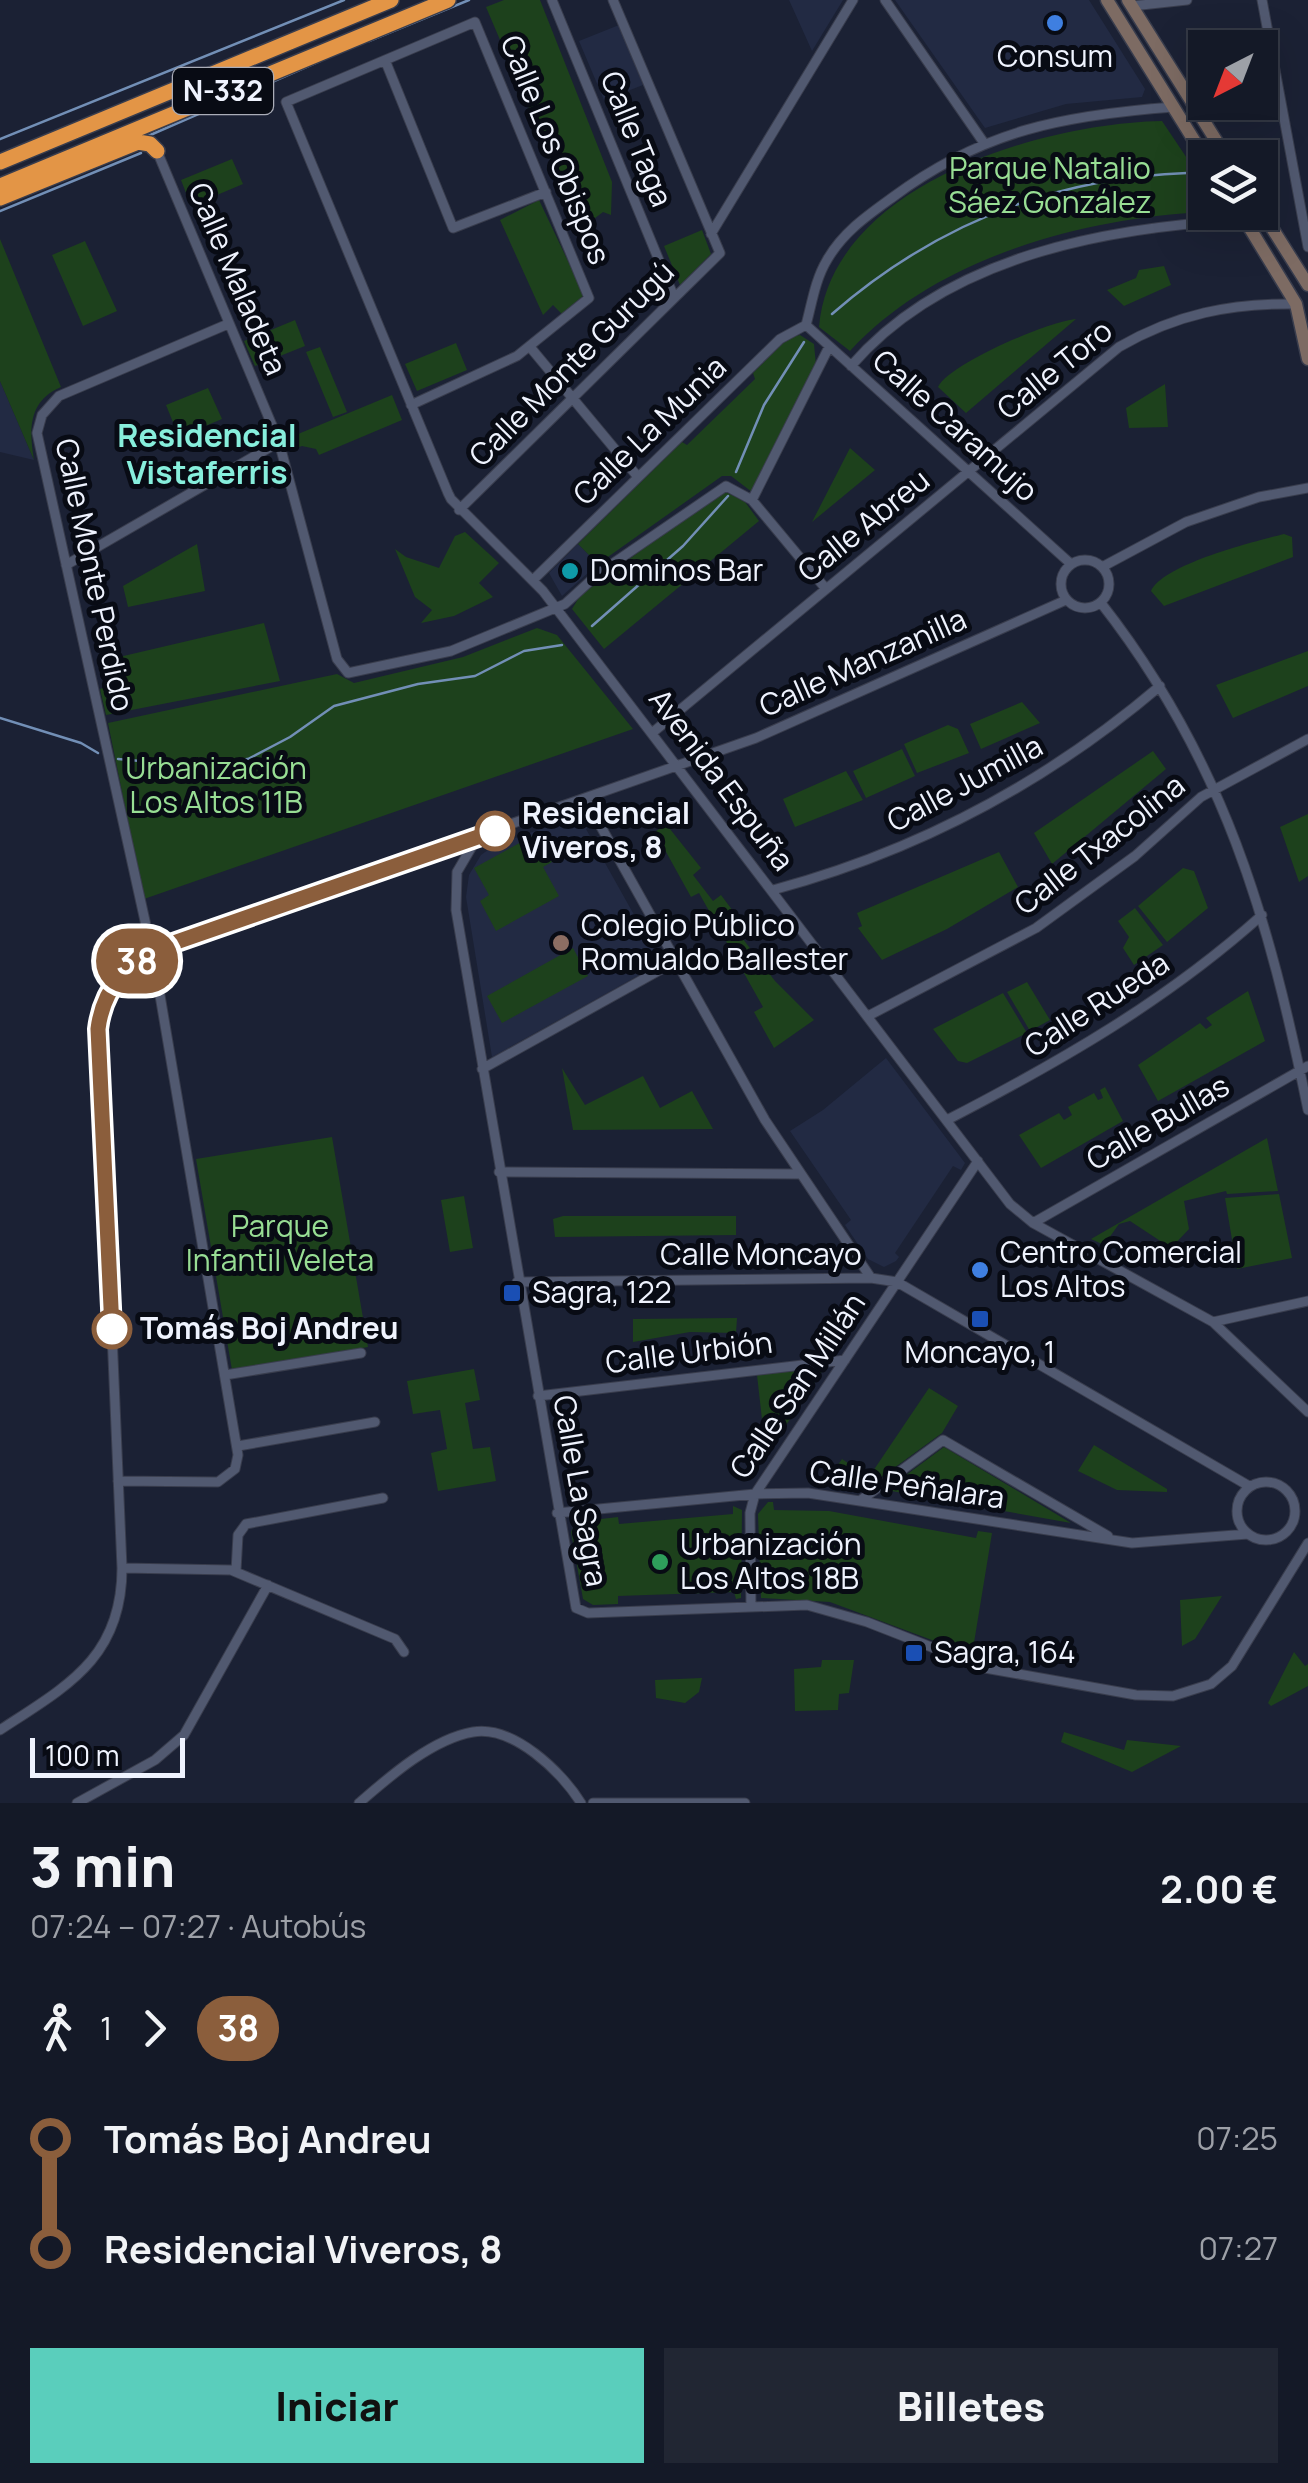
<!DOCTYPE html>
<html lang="es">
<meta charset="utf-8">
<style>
:root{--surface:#141927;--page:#212633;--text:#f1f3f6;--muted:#9da0a7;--line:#333844;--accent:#5acebc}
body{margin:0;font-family:Manrope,sans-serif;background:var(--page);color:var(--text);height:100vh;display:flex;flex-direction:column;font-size:38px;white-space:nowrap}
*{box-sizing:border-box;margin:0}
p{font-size:32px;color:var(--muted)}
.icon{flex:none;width:55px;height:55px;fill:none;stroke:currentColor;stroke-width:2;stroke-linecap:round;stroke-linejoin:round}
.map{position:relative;height:1803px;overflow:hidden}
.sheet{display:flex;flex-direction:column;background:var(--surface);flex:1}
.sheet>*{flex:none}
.badge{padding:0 20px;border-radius:32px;font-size:35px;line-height:65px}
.needle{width:65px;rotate:222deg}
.buttons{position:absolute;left:1188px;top:30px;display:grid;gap:20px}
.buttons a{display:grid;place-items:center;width:90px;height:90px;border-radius:0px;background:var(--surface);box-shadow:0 10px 40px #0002,0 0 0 2px var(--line);font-size:50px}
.scale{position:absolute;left:30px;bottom:25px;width:155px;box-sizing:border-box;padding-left:10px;border:5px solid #eff3fe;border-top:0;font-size:28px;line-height:35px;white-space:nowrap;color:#eff3fe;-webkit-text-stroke:8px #080b14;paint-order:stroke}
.map>.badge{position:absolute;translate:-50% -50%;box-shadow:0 0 0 5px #fff}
.legs{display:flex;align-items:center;gap:15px;height:110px;padding:0 30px;font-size:32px}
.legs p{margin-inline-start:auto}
.overview{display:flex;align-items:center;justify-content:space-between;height:170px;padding:0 30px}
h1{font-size:55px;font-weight:800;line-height:75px}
.primary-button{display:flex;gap:20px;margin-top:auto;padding:20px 30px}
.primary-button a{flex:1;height:115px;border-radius:0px;background:var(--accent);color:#111;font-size:40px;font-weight:800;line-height:115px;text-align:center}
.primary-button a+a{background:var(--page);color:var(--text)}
ul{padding:0 30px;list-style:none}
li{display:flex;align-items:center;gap:35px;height:110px;font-size:38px}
li i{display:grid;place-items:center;width:15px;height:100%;margin:0 12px;background:currentColor}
li i::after{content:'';width:25px;height:25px;margin:-12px;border:8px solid;border-radius:50%;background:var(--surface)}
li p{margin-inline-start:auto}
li:first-child i{background:linear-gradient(#0000 50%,currentColor 0)}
li:last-child i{background:linear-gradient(currentColor 50%,#0000 0)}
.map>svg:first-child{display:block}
</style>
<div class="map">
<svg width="1308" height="1803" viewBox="0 0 1308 1803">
<rect width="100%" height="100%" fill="#1b2134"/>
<path fill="#222a43" d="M789 0H843L812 51 794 11Z
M895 0H1089L1145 89 1142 97 1066 104 985 128Z
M619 25 643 85 604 100 579 41Z
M0 381 34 460 0 452Z
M578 544 598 564 562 596 549 573Z
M582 815 589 819 592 824 586 829 661 963 492 1057 466 897 469 875 481 855 495 845Z
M886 1058 965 1163 961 1170 953 1166 895 1253 899 1257 896 1261 884 1267 868 1259 845 1225 851 1220 790 1131 823 1110Z"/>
<path fill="#1d411c" d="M504 0H540L612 182 611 215 603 212 590 222 568 200 486 7Z
M1162 121 1205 185V212C1083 218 935 258 850 351L819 327C831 184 1044 123 1162 121Z
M232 159 243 184 191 206 181 180Z
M539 200 584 295 562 314 553 305 543 315 500 220Z
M702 230 711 254 680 285 664 246Z
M0 239 61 387C28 401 29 430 34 460L0 381Z
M85 241 117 311 83 326 52 255Z
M1164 266 1171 285 1124 306 1107 290 1136 278 1139 270Z
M1076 319 966 413 938 387C950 363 1050 321 1076 319Z
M295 320 305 346 255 366 244 341Z
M800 335 814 344 816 365 752 492 731 476H722L598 564 578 544 682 442 687 445 755 379 753 373 788 338Z
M456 343 467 370 417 391 405 364Z
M320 347 347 412 333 417 306 352Z
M1165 384 1168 427 1129 428 1126 408Z
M208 388 222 419 179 437 166 405Z
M392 395 402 420 319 455 316 449 302 446 291 450 286 439Z
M850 448 875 470 812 522Z
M722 490 745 502 759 521 604 649 572 609 580 596Z
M465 532 499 563 479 583 493 597 454 616 421 623 432 610 415 597 395 549 406 557 439 568 455 536Z
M1284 534 1292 537 1293 557 1164 606 1151 591C1164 564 1253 542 1284 534Z
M197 544 205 591 128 607 123 586Z
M264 623 280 681 106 715 100 689 107 686 102 661Z
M537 628 557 635 633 729 144 899 108 723 337 674 354 683 463 657Z
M1308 651V686L1233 718 1216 685Z
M1022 702 1040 723 981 749 970 724Z
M948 725 958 729 969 753 917 773 904 744Z
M902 749 915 776 866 798 853 771Z
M1153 751 1166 769 1052 864 1034 833Z
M846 771 863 800 795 827 783 799Z
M1308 814V876L1299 882 1280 827Z
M666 824 701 868 693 875 713 901 721 895 742 923 736 930 775 981 814 1020 774 1048 754 1012 763 1007 699 893 691 897 655 832Z
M536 834 552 862 543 867 559 896 496 931 480 901 489 895 474 868Z
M999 852 1018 887 947 929 882 960 858 928 862 926 857 913Z
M1183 868 1194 871 1208 908 1167 942 1138 906Z
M1135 908 1163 945 1134 965 1123 948 1129 937 1118 921Z
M573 948 588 976 502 1023 487 996Z
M1027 982 1050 1020 1030 1031 1007 992Z
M1248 991 1265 1041 1158 1101 1138 1065 1200 1023 1206 1029 1212 1025 1206 1018Z
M1003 993 1027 1033 967 1063 958 1061 933 1029Z
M562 1068 585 1105 643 1076 660 1108 692 1091 713 1129 573 1130Z
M1105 1087 1123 1121 1041 1168 1019 1135 1059 1113 1064 1120 1072 1115 1068 1107 1094 1093 1098 1100 1103 1098 1100 1090Z
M332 1137 368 1347 232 1370 196 1159Z
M1267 1138 1278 1191 1227 1194 1226 1191 1184 1201 1189 1229 1171 1248 1130 1221 1119 1224 1104 1245 1091 1239Z
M1279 1194 1292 1258 1237 1269 1225 1198Z
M464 1196 473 1248 450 1252 441 1200Z
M563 1216H736V1235L555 1237 553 1219Z
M737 1318 736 1333 690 1332 633 1342V1319Z
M825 1367 766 1455 757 1375Z
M474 1369 480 1400 465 1403 473 1449 490 1447 496 1481 438 1491 431 1453 447 1449 440 1410 413 1414 407 1381Z
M929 1388 958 1406 942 1433 868 1487 828 1479 842 1459 869 1477Z
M1094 1445 1167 1489V1492L1117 1490 1078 1471Z
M944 1447 1071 1523 886 1490Z
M768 1502H773L774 1510 829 1511 976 1538 978 1531 992 1533 972 1655 830 1602 761 1598 758 1514Z
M733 1506 742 1510 741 1598 736 1599 734 1592 618 1596V1604L593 1605 583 1599 571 1532 576 1522 618 1517 619 1524 733 1514Z
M1222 1596 1195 1639 1182 1646 1180 1600Z
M1294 1652 1305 1666 1308 1664V1686L1271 1706 1268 1703Z
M822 1660H854L849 1693 839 1694 838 1710 795 1711 794 1669 821 1667Z
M702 1678 699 1692 685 1703 656 1698 655 1680Z
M1064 1732 1124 1750 1127 1740 1181 1746 1132 1772 1061 1742Z"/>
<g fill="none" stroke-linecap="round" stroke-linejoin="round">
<path stroke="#728fb6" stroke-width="2.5" d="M369 41 469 0
M148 136 320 61
M0 139 344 0
M1260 158 1276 157
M0 211 141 153
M832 314C934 225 1052 178 1187 173
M736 472 764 405 804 342
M592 626 683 546 728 496
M0 718 81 743 98 753
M118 759 185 765 248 759 290 737 334 706 418 684 475 676 524 651 562 645"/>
<defs>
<path id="street" d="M552 0 674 297
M885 0 984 143
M1262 0 1308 247
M1132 6 1187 0
M385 60 453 228 546 192
M157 151 279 442 337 659 348 673 451 651 565 604 599 573 726 486 752 500 826 589
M711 234 853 0
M806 325C812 303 815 280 827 260 843 232 868 215 893 197 983 130 1065 115 1174 107
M806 325 1071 564
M530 347 638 477
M851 366C946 256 1107 227 1244 220
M411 405 517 356 589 298 475 22 286 102 448 493 451 499 543 591 1010 1204 1033 1223 1213 1322 1308 1412
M752 500 829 347
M459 510 720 253 613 0
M1061 584a24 24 0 1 1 48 0a24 24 0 1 1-48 0Z
M66 565 279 442
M1102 567 1186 522 1259 497 1308 488
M533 580 780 339 806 325
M1101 603C1224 760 1269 918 1308 1110
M652 733 1119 347C1176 314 1231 303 1296 304
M586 800 765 1120 871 1278
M477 838 457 872 456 910 576 1608 588 1613 807 1605 867 1622 985 1668 1136 1695 1173 1696 1211 1684 1232 1666 1308 1543
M773 890C918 851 1046 783 1160 686
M868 1016 1036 928 1135 856 1201 797 1308 739
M482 1069 676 961
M947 1120C1061 1061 1166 1001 1262 915
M499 1172 799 1174
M1033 1223 1308 1066
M517 1282 871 1278 897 1282 1249 1486
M1213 1322 1308 1301
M225 1375 361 1353
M538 1396 845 1360
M238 1446 375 1422
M118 1481 218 1482 235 1469 238 1455 155 966 37 433 42 415 59 396 228 324
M1237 1511a29 29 0 1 1 58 0a29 29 0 1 1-58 0Z
M861 1500 943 1440 1108 1536
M557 1513 755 1494 808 1493 1132 1543 1248 1534
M122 1568 231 1570 395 1639 404 1652
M236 1571 238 1535 246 1524 383 1498
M751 1607 750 1513 755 1494 978 1161
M0 1730C67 1686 122 1658 122 1568L99 1029C103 983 134 958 174 942L756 738 1066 600
M77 1803 155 1760 184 1735 268 1585
M359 1803C389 1777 432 1739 473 1732 513 1725 562 1772 581 1803
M593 1803H745"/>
<path id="secondary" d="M1107 0 1205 158
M1128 0 1227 158
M1260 209 1308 285
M1240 212 1296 304 1308 359"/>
<path id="highway" d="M0 162 391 0
M0 186 448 0
M0 198 138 142 150 144 157 151"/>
</defs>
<use href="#street" stroke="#393d4d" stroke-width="11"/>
<use href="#secondary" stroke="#393d4d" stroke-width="15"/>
<use href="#highway" stroke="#393d4d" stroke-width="18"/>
<use href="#street" stroke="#515970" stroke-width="9"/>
<use href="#secondary" stroke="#7d6b63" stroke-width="12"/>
<use href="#highway" stroke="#e39546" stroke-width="15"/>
</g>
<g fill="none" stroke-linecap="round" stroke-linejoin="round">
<defs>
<path id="line-1" d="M112 1329 98 1029C103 989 126 963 162 947L495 831"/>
</defs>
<use href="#line-1" stroke="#fff" stroke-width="22"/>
<use href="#line-1" stroke="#8b5e3c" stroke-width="15"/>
</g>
<g fill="#3f7fe0" stroke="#080b14" stroke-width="4">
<circle cx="1055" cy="23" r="10"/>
<circle cx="980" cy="1270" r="10"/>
</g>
<circle fill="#0f9aa8" stroke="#080b14" stroke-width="4" cx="570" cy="571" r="10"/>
<g fill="#fff" stroke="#8b5e3c" stroke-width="5">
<circle cx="495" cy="831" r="18"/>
<circle cx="112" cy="1329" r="18"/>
</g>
<circle fill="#8d6e63" stroke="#080b14" stroke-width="4" cx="561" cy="943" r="10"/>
<g fill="#1a4fb4" stroke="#080b14" stroke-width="4">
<rect x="502" y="1283" width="20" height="20" rx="5"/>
<rect x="970" y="1309" width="20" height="20" rx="5"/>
<rect x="904" y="1643" width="20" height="20" rx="5"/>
</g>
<circle fill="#2e9e5b" stroke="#080b14" stroke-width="4" cx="660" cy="1562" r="10"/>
<g text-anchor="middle" stroke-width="10" stroke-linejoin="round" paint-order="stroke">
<rect fill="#080b14" stroke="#aaadb8" stroke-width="2.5" x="173" y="68" width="100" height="46" rx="8"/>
<g font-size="28" font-weight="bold" fill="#eff3fe">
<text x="223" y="101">N-332</text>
</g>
<g font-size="30" fill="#eff3fe" stroke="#080b14" text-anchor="start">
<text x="1055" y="67" text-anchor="middle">Consum</text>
<text x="590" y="581">Dominos Bar</text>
<text x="581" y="936">Colegio Público<tspan x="581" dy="34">Romualdo Ballester</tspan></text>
<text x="1000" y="1263">Centro Comercial<tspan x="1000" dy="34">Los Altos</tspan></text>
<text x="532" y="1303">Sagra, 122</text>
<text x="980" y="1363" text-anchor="middle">Moncayo, 1</text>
<text x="680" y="1555">Urbanización<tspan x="680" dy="34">Los Altos 18B</tspan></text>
<text x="934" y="1663">Sagra, 164</text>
</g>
<g font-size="30" fill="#eff3fe" stroke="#080b14">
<text transform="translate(636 139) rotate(68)" y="10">Calle Taga</text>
<text transform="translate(555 150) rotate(68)" y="10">Calle Los Obispos</text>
<text transform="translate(237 279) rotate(67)" y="10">Calle Maladeta</text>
<text transform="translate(572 364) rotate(-45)" y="10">Calle Monte Gurugú</text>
<text transform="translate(1055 370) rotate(-39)" y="10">Calle Toro</text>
<text transform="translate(955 426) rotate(42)" y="10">Calle Caramujo</text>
<text transform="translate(650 431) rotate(-44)" y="10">Calle La Munia</text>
<text transform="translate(864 526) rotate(-39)" y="10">Calle Abreu</text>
<text transform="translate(94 575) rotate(78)" y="10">Calle Monte Perdido</text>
<text transform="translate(863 663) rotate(-24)" y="10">Calle Manzanilla</text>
<text transform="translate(721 780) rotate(53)" y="10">Avenida Espuña</text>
<text transform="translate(965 784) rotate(-28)" y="10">Calle Jumilla</text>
<text transform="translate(1100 845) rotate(-38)" y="10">Calle Txacolina</text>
<text transform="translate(1097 1005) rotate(-33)" y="10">Calle Rueda</text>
<text transform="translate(1158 1123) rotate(-30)" y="10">Calle Bullas</text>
<text x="761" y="1265">Calle Moncayo</text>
<text transform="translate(689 1353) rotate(-7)" y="10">Calle Urbión</text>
<text transform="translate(798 1386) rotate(-56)" y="10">Calle San Millán</text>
<text transform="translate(907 1485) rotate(8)" y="10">Calle Peñalara</text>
<text transform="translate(580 1491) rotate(80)" y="10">Calle La Sagra</text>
</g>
<g font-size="30" fill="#98de94" stroke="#080b14">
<text x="1050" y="179">Parque Natalio<tspan x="1050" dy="34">Sáez González</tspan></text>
<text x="216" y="779">Urbanización<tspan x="216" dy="34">Los Altos 11B</tspan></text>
<text x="280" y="1237">Parque<tspan x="280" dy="34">Infantil Veleta</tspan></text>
</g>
<g font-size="30" font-weight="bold" fill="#eff3fe" stroke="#080b14" text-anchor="start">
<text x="522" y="824">Residencial<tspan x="522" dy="34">Viveros, 8</tspan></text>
<text x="140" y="1339">Tomás Boj Andreu</text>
</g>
<g font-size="32" font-weight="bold" fill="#87eedc" stroke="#080b14">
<text x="207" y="447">Residencial<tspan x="207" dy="37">Vistaferris</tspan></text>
</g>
</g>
</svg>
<div class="buttons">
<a><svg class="needle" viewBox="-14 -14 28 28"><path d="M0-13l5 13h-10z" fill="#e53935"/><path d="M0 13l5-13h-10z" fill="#9da0a7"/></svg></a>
<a><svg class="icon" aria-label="layers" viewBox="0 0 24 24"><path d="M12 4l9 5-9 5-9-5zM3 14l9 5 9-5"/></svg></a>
</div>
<div class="scale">100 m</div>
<b class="badge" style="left:137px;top:961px;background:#8b5e3c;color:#fff">38</b>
</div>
<section class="sheet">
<div class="overview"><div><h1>3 min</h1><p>07:24 – 07:27 · Autobús</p></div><b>2.00 €</b></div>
<div class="legs"><svg class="icon" aria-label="walk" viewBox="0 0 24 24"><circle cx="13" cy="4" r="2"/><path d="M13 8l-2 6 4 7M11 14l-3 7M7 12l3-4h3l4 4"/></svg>1<svg class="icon" aria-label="forward" viewBox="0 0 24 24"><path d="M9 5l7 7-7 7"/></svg><b class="badge" style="background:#8b5e3c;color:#fff">38</b></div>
<ul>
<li><i style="color:#8b5e3c"></i><b>Tomás Boj Andreu</b><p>07:25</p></li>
<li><i style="color:#8b5e3c"></i><b>Residencial Viveros, 8</b><p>07:27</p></li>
</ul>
<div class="primary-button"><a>Iniciar</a><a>Billetes</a></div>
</section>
